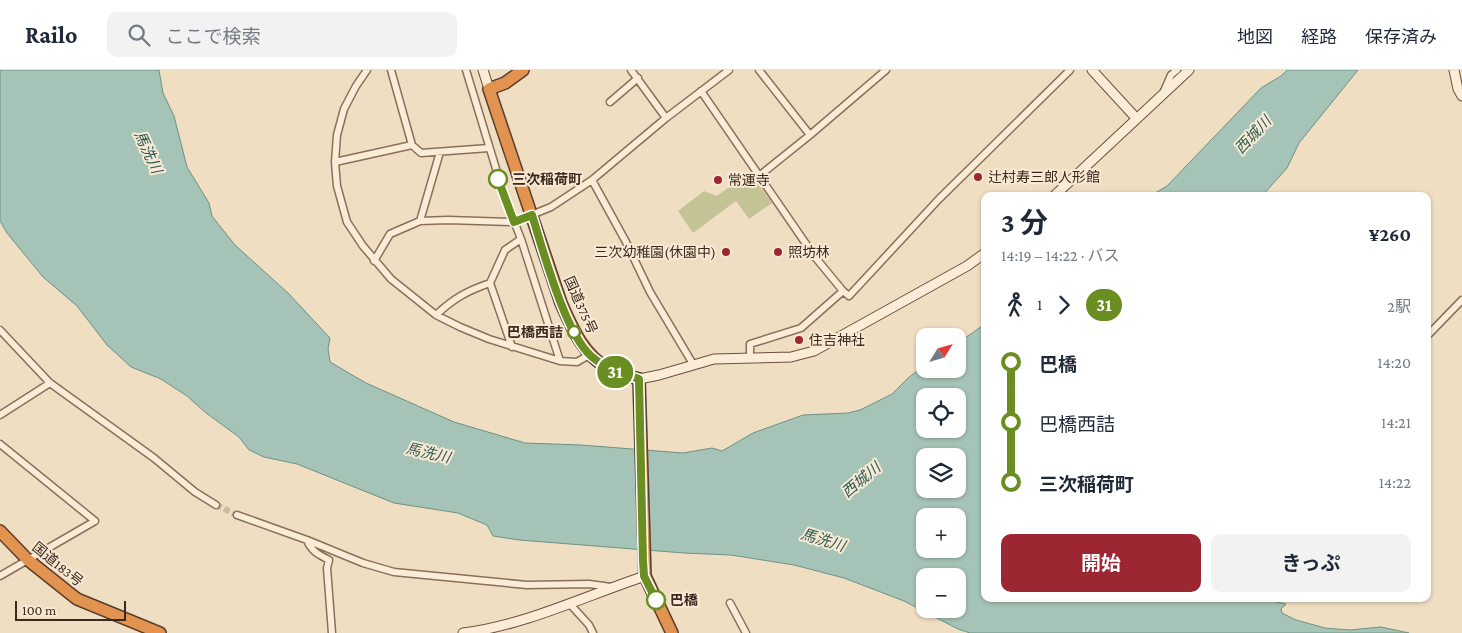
<!DOCTYPE html>
<html lang="ja">
<meta charset="utf-8">
<style>
:root{--surface:#fff;--page:#f2f2f3;--text:#1f2937;--muted:#747a83;--line:#e0e1e3;--accent:#9d2633}
body{margin:0;font-family:"Crimson Pro","Noto Sans JP",serif;background:var(--page);color:var(--text);height:100vh;display:flex;flex-direction:column;font-size:19px;white-space:nowrap}
*{box-sizing:border-box;margin:0}
p{font-size:16px;color:var(--muted)}
.icon{flex:none;width:28px;height:28px;fill:none;stroke:currentColor;stroke-width:2;stroke-linecap:round;stroke-linejoin:round}
.map{position:relative;flex:1;overflow:hidden}
.sheet{position:absolute;left:981px;top:122px;width:450px;height:410px;display:flex;flex-direction:column;background:var(--surface);border-radius:10px;box-shadow:0 1px 4px #0004}
.sheet>*{flex:none}
.badge{padding:0 10px;border-radius:16px;font-size:18px;line-height:32px}
.needle{width:32px;rotate:53deg}
.buttons{position:absolute;left:916px;top:258px;display:grid;gap:10px}
.buttons a{display:grid;place-items:center;width:50px;height:50px;border-radius:10px;background:var(--surface);box-shadow:0 1px 4px #0004;font-size:25px}
.scale{position:absolute;left:15px;bottom:12px;width:111px;box-sizing:border-box;padding-left:5px;border:2px solid #3b291e;border-top:0;font-size:14px;line-height:18px;white-space:nowrap;color:#3b291e;-webkit-text-stroke:4px #f7e9d3;paint-order:stroke}
.map>.badge{position:absolute;translate:-50% -50%;box-shadow:0 0 0 2px #fff}
.legs{display:flex;align-items:center;gap:8px;height:55px;padding:0 20px;font-size:16px}
.legs p{margin-inline-start:auto}
.head{display:flex;align-items:center;justify-content:space-between;height:85px;padding:0 20px}
h1{font-size:28px;font-weight:700;line-height:38px}
.primary-button{display:flex;gap:10px;margin-top:auto;padding:10px 20px}
.primary-button a{flex:1;height:58px;border-radius:10px;background:var(--accent);color:#fff;font-size:20px;font-weight:700;line-height:58px;text-align:center}
.primary-button a+a{background:var(--page);color:var(--text)}
ul{padding:0 20px;list-style:none}
li{display:flex;align-items:center;gap:18px;height:60px;font-size:19px}
li i{display:grid;place-items:center;width:8px;height:100%;margin:0 6px;background:currentColor}
li i::after{content:'';width:12px;height:12px;margin:-6px;border:4px solid;border-radius:50%;background:var(--surface)}
li p{margin-inline-start:auto}
li:first-child i{background:linear-gradient(#0000 50%,currentColor 0)}
li:last-child i{background:linear-gradient(currentColor 50%,#0000 0)}
header{display:flex;align-items:center;gap:30px;box-sizing:border-box;height:70px;padding:0 25px;background:var(--surface);border-bottom:1px solid var(--line)}
header strong{font-size:24px}
nav{display:flex;gap:28px;margin-inline-start:auto;font-size:18px}
.search{width:350px;height:45px;background:var(--page);display:flex;align-items:center;gap:12px;box-sizing:border-box;padding:0 18px;border-radius:10px;color:var(--muted);font-size:19px}
.map>svg:first-child{display:block}
</style>
<header>
<strong>Railo</strong>
<div class="search"><svg class="icon" aria-label="search" viewBox="0 0 24 24"><circle cx="10" cy="10" r="6"/><path d="M15 15l6 6"/></svg>ここで検索</div>
<nav><a>地図</a><a>経路</a><a>保存済み</a></nav>
</header>
<div class="map">
<svg width="1462" height="563" viewBox="0 0 1462 563">
<rect width="100%" height="100%" fill="#f0dec3"/>
<path fill="#c3c396" d="M750 102 772 133 749 149 736 131 693 163 678 141 704 121 717 126Z"/>
<path fill="#a5c3b7" stroke="#6c9284" fill-rule="evenodd" d="M0 0H159L163 23 174 46 187 97 209 133 212 146 235 175 288 223 330 268 328 279 330 292 366 313 454 352 525 373 581 375 683 383 712 378 722 381 753 363 803 345 848 343 860 340 892 324 908 308 925 295V299H958V273L985 254V451L984 453 985 529H1263L1286 534 1281 539 1282 543 1296 550 1325 558 1350 560 1381 557 1409 563H970L958 559 904 531 844 508 794 495 731 485 684 483 519 470 493 466 487 455 458 443 394 433 297 394 264 387 249 380 239 367 206 343 187 326 161 309 131 297 107 275 77 236 43 207 7 163 0 151ZM925 326H958V359H925ZM925 386H958V419H925ZM925 446H958V479H925ZM925 506H958V539H925Z
M1287 0H1358L1299 73 1287 98 1262 126H1150L1167 116 1261 18 1281 6Z"/>
<g fill="none" stroke-linecap="round" stroke-linejoin="round">
<path stroke="#ccbaa2" stroke-width="6" stroke-dasharray="6 3" stroke-linecap="butt" d="M216 435 237 445"/>
<defs>
<path id="street" d="M367 0 356 16 344 39 337 65 335 92 337 116 347 152 363 176 391 209 436 245 460 257 489 269 560 291 577 292 589 285
M391 0 412 75 421 83 489 78
M466 0 504 125 521 169 560 291
M631 0 666 48
M759 0 810 65
M701 21 815 187 843 221 849 226 939 129 1070 0
M1164 21 1171 5 1177 0
M610 32 638 8
M335 92 412 75
M759 106 810 65 886 0
M592 110 626 172 650 222 693 294
M420 151 440 82
M374 191 390 164 420 151 448 150 514 152 551 137 592 110 666 48 729 0
M436 245C454 228 467 221 490 213
M0 260 50 313 154 388 195 422 216 435
M1428 265 1462 230
M512 277 490 213 505 180 521 169
M750 288V274L801 258 843 221
M0 345 50 313
M0 374 95 451 0 506
M237 445 307 470 363 493 394 502 527 515 589 514 611 517
M307 470C311 481 319 485 329 490L327 498 332 563
M730 533 746 563
M570 534 589 555 593 563"/>
<path id="secondary" d="M483 0 489 19
M1092 0 1136 48
M1454 0 1458 19 1462 26
M1054 126 1189 0
M639 309 659 305 714 289 791 287 814 281 967 196 985 183
M463 563C526 555 585 526 645 506"/>
<path id="highway" d="M523 0 505 13 489 19 561 233C572 258 583 285 609 299 617 304 629 306 639 309L645 506 672 563
M0 461 28 490 77 529 160 563"/>
</defs>
<use href="#street" stroke="#8b6f59" stroke-width="9"/>
<use href="#secondary" stroke="#6d503c" stroke-width="11"/>
<use href="#highway" stroke="#593d2d" stroke-width="14"/>
<use href="#street" stroke="#faecd7" stroke-width="6"/>
<use href="#secondary" stroke="#faecd7" stroke-width="9"/>
<use href="#highway" stroke="#e39350" stroke-width="11"/>
</g>
<g fill="none" stroke-linecap="round" stroke-linejoin="round">
<defs>
<path id="line-1" d="M498 109 514 152 532 145C543 180 565 263 591 286 606 299 620 303 639 309L643 491 644 506 656 530"/>
</defs>
<use href="#line-1" stroke="#fff" stroke-width="11"/>
<use href="#line-1" stroke="#6b8e23" stroke-width="8"/>
</g>
<g fill="#9d2633" stroke="#f7e9d3" stroke-width="2">
<circle cx="978" cy="107" r="5"/>
<circle cx="718" cy="110" r="5"/>
<circle cx="726" cy="182" r="5"/>
<circle cx="778" cy="182" r="5"/>
<circle cx="799" cy="270" r="5"/>
</g>
<g fill="#fff" stroke="#6b8e23" stroke-width="2.5">
<circle cx="498" cy="109" r="9"/>
<circle cx="574" cy="262" r="6"/>
<circle cx="656" cy="530" r="9"/>
</g>
<g text-anchor="middle" stroke-width="4" stroke-linejoin="round" paint-order="stroke">
<g font-size="14" fill="#3b291e" stroke="#f7e9d3" text-anchor="start">
<text x="988" y="112">辻村寿三郎人形館</text>
<text x="728" y="115">常運寺</text>
<text x="716" y="187" text-anchor="end">三次幼稚園(休園中)</text>
<text x="788" y="187">照坊林</text>
<text x="809" y="275">住吉神社</text>
</g>
<g font-size="14" font-weight="bold" fill="#3b291e" stroke="#f7e9d3" text-anchor="start">
<text x="512" y="114">三次稲荷町</text>
<text x="563" y="267" text-anchor="end">巴橋西詰</text>
<text x="670" y="535">巴橋</text>
</g>
<g font-size="14" fill="#3b291e" stroke="#f7e9d3">
<text transform="translate(581 235) rotate(66)" y="5">国道375号</text>
<text transform="translate(58 494) rotate(39)" y="5">国道183号</text>
</g>
<g font-size="15" font-style="italic" fill="#2c5b53" stroke="#f7e9d3">
<text transform="translate(1253 65) rotate(-47)" y="5">西城川</text>
<text transform="translate(148 82) rotate(65)" y="5">馬洗川</text>
<text transform="translate(428 383) rotate(13)" y="5">馬洗川</text>
<text transform="translate(861 410) rotate(-40)" y="5">西城川</text>
<text transform="translate(823 470) rotate(17)" y="5">馬洗川</text>
</g>
</g>
</svg>
<div class="buttons">
<a><svg class="needle" viewBox="-14 -14 28 28"><path d="M0-13l5 13h-10z" fill="#e53935"/><path d="M0 13l5-13h-10z" fill="#747a83"/></svg></a>
<a><svg class="icon" aria-label="locate" viewBox="0 0 24 24"><circle cx="12" cy="12" r="6"/><path d="M12 2v4M12 18v4M2 12h4M18 12h4"/></svg></a>
<a><svg class="icon" aria-label="layers" viewBox="0 0 24 24"><path d="M12 4l9 5-9 5-9-5zM3 14l9 5 9-5"/></svg></a>
<a>+</a>
<a>−</a>
</div>
<div class="scale">100 m</div>
<b class="badge" style="left:615px;top:302px;background:#6b8e23;color:#fff">31</b>
<section class="sheet">
<div class="head"><div><h1>3 分</h1><p>14:19 – 14:22 · バス</p></div><b>¥260</b></div>
<div class="legs"><svg class="icon" aria-label="walk" viewBox="0 0 24 24"><circle cx="13" cy="4" r="2"/><path d="M13 8l-2 6 4 7M11 14l-3 7M7 12l3-4h3l4 4"/></svg>1<svg class="icon" aria-label="forward" viewBox="0 0 24 24"><path d="M9 5l7 7-7 7"/></svg><b class="badge" style="background:#6b8e23;color:#fff">31</b><p>2駅</p></div>
<ul>
<li><i style="color:#6b8e23"></i><b>巴橋</b><p>14:20</p></li>
<li><i style="color:#6b8e23"></i><span>巴橋西詰</span><p>14:21</p></li>
<li><i style="color:#6b8e23"></i><b>三次稲荷町</b><p>14:22</p></li>
</ul>
<div class="primary-button"><a>開始</a><a>きっぷ</a></div>
</section>
</div>
